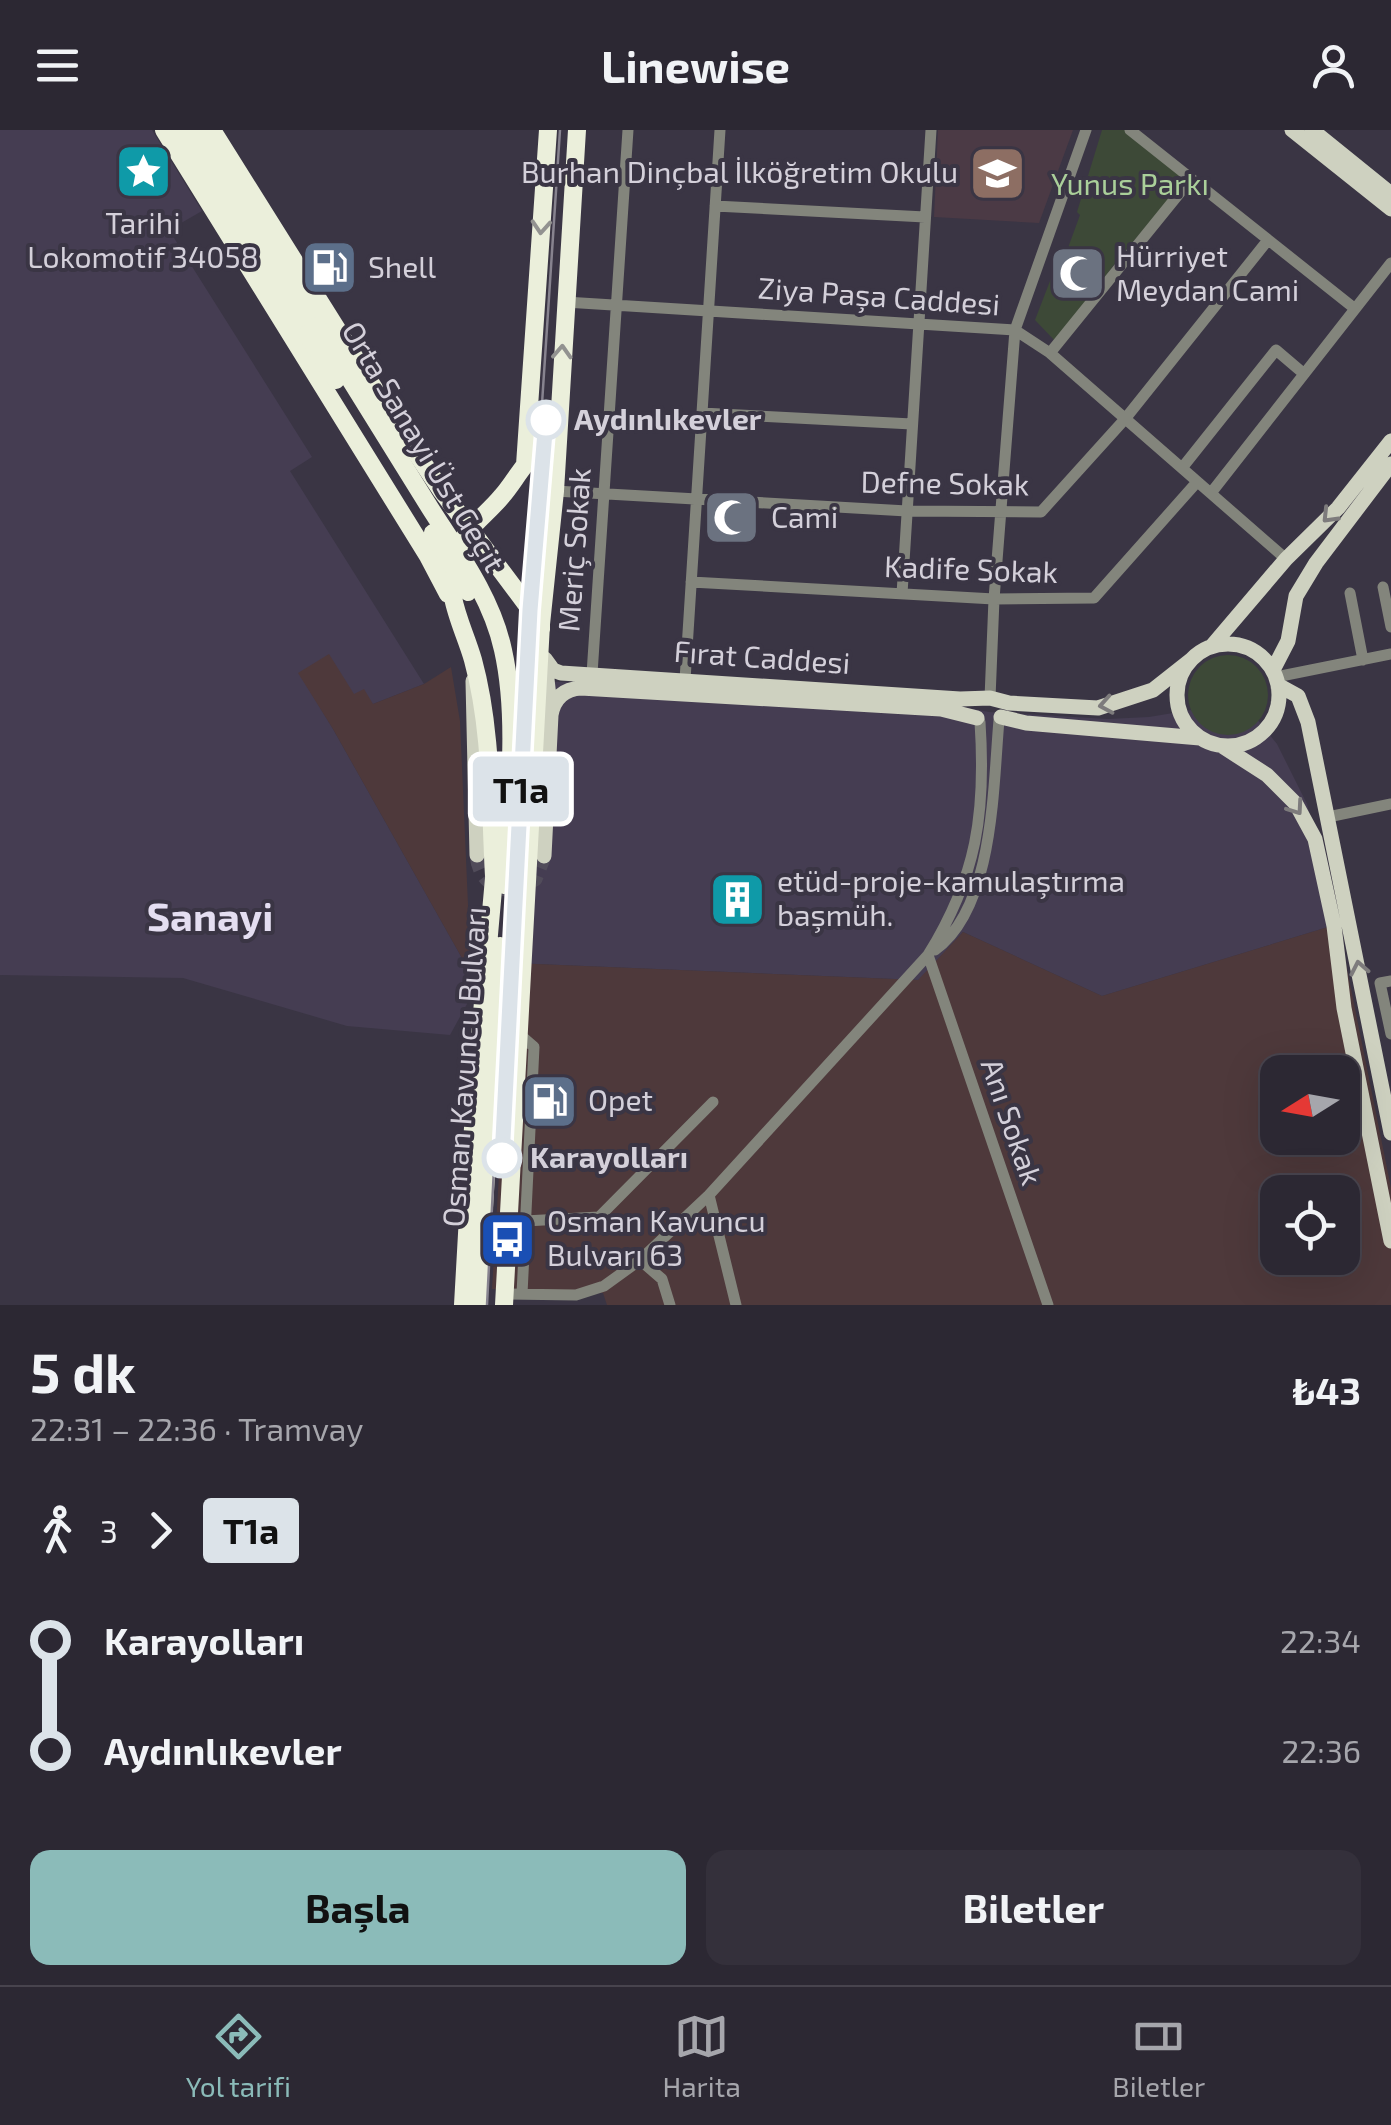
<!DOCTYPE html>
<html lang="tr">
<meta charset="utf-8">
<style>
:root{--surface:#2c2833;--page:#34303b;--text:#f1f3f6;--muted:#a6a6ac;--line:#48444e;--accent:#8bbbb9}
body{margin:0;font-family:"Exo 2",sans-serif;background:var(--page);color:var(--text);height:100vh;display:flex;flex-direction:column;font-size:38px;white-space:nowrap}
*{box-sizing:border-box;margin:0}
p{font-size:32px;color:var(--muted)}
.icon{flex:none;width:55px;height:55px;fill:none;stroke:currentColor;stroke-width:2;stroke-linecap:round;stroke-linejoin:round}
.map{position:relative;height:1175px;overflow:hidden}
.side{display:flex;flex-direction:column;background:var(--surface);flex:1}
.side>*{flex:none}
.badge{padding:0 20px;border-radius:8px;font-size:35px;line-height:65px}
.needle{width:65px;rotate:259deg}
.controls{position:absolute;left:1260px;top:925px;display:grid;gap:20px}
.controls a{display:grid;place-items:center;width:100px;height:100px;border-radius:20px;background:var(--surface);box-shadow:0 10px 40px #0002,0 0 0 2px var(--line);font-size:50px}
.map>.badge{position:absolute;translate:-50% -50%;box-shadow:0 0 0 5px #fff}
.legs{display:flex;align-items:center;gap:15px;height:110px;padding:0 30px;font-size:32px}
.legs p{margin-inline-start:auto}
.head{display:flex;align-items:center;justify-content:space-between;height:170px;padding:0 30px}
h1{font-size:55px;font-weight:700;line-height:75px}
.cta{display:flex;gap:20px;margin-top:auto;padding:20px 30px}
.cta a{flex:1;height:115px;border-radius:20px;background:var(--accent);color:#111;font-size:40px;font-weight:700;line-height:115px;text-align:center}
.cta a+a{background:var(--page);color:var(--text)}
ul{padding:0 30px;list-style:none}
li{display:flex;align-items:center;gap:35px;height:110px;font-size:38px}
li i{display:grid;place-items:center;width:15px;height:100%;margin:0 12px;background:currentColor}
li i::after{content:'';width:25px;height:25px;margin:-12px;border:8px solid;border-radius:50%;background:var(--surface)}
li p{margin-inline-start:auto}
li:first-child i{background:linear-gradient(#0000 50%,currentColor 0)}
li:last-child i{background:linear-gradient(currentColor 50%,#0000 0)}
header{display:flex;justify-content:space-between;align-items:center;height:130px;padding:0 30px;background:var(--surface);font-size:45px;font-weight:700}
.tabs{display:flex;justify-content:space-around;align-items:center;height:140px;border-top:2px solid var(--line);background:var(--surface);font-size:28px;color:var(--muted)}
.tabs a{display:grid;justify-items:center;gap:5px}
.tabs .on{color:var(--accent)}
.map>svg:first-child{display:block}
</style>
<header><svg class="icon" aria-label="menu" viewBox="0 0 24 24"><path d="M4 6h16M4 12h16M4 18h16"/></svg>Linewise<svg class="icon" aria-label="person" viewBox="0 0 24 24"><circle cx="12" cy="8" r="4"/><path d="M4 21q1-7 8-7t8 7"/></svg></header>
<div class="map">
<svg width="1391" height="1175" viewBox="0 0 1391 1175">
<rect width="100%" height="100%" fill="#3a3544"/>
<path fill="#453d52" d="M0 0H152L202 81 169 100 312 327 290 341 424 554 373 574 299 543 333 599 471 844 467 874 450 905 347 896 183 848 0 845Z
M524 550 935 572 989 582 1108 589 1149 587 1191 580 1252 583 1277 614 1307 674 1338 794 1102 866 963 802 919 850 512 833Z"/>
<path fill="#4e393b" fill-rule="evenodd" d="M329 524 354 564 364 559 373 574 424 554 451 537 460 591 471 844 333 599 298 543Z
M1338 794 1391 1058V1175H607L603 1163 492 1159 512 833 918 850 963 802 1102 866ZM1278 942H1342V1008H1278ZM1278 1062H1342V1128H1278Z"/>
<path fill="#4b3a45" d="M938 0H1073L1039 93 934 87Z"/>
<path fill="#3d4937" d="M1102 0H1126L1189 49 1122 124 1056 212 1035 190 1060 125 1065 126 1080 85 1077 82Z
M1188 565a40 40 0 1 1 80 0a40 40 0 1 1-80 0Z"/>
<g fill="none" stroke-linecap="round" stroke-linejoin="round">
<path stroke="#514c5a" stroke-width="15" stroke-dasharray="15 8" stroke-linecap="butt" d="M477 725C479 746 491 758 512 760L535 749 544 726"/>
<path stroke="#83857c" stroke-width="11" d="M1130 0 1354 178
M715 76 925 87
M565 172 1015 200 1050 223 1286 429
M1050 223 1191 49
M702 283 912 294
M1182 338 1276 220 1303 243
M555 361 907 381 1041 382 1125 289 1268 110
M1211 363 1391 133
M691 452 994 469 1094 468 1197 352
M1383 457 1391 497
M1350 463 1363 530
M902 464 931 0
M592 544 628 0
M1276 547 1391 524
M685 550 720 0
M990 568 994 469 1015 200 1086 0
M1328 687 1391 674
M935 820C994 778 993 657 999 590
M928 825 1048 1175
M1391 851 1380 853 1391 904
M519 904 534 917 522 1164
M709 1065 736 1175
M525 1091 599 1087 713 972
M640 1130 662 1149 670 1175
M504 1164 576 1165 604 1156 640 1130 709 1065 928 825C977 746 986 683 980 592"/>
<path stroke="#ced1c0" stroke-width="15" d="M1292 0 1391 79
M1312 0 1391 64
M1177 565a51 51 0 1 1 102 0a51 51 0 1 1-102 0Z
M1211 517 1286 429 1338 378 1391 311
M545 529 553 540 561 543 960 569 990 568 1009 573 1098 578 1153 560 1191 530
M1273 540 1288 511 1296 466 1316 433 1391 334
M473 551 477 725
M1278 555 1298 566 1308 592 1391 1003
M551 585C554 568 564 559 581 558L941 579 977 588
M1001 587 1026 593 1200 608
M1222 616 1267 645 1296 674 1315 709 1334 796 1344 878 1391 1111
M544 726 551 585 545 531"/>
<path stroke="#ebefdb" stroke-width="18" d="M164 0 428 426 448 464
M180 0 307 204
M196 0 317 196
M212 0 387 279 441 360 541 494V500
M494 746C490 675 492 599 473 530 463 495 443 464 455 426 463 399 485 387 502 366 510 357 517 345 525 335L548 0
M504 755 507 703
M463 1175 475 962 495 737
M478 1175 500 816
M504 1175 541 494 555 361 577 0"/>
<path stroke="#87838f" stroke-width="2.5" d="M487 1175 523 471 541 289 560 0"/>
<path stroke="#ebefdb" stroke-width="18" d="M317 196C355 257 392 317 430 378 458 422 492 468 503 520 516 578 511 644 507 703
M307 204 336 250
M433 403 468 462"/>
</g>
<defs><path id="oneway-chevron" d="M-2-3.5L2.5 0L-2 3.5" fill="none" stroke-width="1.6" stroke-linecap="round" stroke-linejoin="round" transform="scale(2.5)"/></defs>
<g stroke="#929290">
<use href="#oneway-chevron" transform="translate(541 97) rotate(94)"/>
<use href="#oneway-chevron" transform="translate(562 222) rotate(-87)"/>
</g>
<g stroke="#7d7b7c">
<use href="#oneway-chevron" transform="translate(1329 386) rotate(134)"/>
<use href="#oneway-chevron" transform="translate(1106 575) rotate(170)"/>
<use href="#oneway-chevron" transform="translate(1296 678) rotate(55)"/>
<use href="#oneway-chevron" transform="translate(1359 838) rotate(-101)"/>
</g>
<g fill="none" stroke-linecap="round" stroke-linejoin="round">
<defs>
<path id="line-1" d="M502 1028 530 480 546 290"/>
</defs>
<use href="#line-1" stroke="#fff" stroke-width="22"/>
<use href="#line-1" stroke="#dce3e9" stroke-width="15"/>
</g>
<defs>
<symbol id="sight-square" viewBox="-11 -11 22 22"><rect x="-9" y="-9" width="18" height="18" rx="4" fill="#0f9aa8" stroke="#3a3544"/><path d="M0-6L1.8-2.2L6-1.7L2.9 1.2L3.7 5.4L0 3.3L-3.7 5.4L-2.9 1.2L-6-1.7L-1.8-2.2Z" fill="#fff"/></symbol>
<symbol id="school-square" viewBox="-11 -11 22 22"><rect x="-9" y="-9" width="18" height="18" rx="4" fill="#8d6e63" stroke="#3a3544"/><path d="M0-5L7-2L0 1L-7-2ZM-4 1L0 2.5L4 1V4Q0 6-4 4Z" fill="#fff"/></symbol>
<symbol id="fuel-square" viewBox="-11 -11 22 22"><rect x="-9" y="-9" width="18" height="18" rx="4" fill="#5c6f8a" stroke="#3a3544"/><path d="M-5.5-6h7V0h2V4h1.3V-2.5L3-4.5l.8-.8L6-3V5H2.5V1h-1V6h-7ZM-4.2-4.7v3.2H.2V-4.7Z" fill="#fff"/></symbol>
<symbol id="mosque-square" viewBox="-11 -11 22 22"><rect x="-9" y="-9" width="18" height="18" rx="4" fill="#6b7280" stroke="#3a3544"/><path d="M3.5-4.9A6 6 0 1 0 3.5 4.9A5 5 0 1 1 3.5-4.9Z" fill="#fff"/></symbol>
<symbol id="building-square" viewBox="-11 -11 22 22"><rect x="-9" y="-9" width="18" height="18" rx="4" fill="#0f9aa8" stroke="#3a3544"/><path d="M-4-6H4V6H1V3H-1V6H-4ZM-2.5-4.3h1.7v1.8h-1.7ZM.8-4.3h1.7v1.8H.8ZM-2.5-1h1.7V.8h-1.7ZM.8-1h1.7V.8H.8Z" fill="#fff"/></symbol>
<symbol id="bus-square" viewBox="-11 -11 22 22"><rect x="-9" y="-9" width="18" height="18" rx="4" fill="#1a4fb4" stroke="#3a3544"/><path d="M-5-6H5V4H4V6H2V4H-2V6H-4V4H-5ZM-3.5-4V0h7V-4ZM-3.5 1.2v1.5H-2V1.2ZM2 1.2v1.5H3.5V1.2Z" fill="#fff"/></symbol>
</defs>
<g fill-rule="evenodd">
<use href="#sight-square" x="112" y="10" width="63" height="63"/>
<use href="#school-square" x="966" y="12" width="63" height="63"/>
<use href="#fuel-square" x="298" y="106" width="63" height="63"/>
<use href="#mosque-square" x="1046" y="112" width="63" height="63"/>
<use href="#mosque-square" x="700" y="356" width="63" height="63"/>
<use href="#building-square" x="706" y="738" width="63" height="63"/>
<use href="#fuel-square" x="518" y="940" width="63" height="63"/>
<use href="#bus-square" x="476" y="1078" width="63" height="63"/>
</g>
<g fill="#fff" stroke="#dce3e9" stroke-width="5">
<circle cx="546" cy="290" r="18"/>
<circle cx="502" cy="1028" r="18"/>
</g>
<g text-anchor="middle" stroke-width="8" stroke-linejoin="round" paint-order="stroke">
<g font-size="30" fill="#d4d0da" stroke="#3a3544" text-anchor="start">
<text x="958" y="53" text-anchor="end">Burhan Dinçbal İlköğretim Okulu</text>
<text x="143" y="104" text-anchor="middle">Tarihi<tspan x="143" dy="34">Lokomotif 34058</tspan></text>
<text x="1116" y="137">Hürriyet<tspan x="1116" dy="34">Meydan Cami</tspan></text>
<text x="368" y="148">Shell</text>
<text x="771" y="398">Cami</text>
<text x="777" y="762">etüd-proje-kamulaştırma<tspan x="777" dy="34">başmüh.</tspan></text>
<text x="588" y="981">Opet</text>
<text x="547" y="1102">Osman Kavuncu<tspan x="547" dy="34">Bulvarı 63</tspan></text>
</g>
<g font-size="30" fill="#aacf9a" stroke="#3a3544">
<text x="1130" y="65">Yunus Parkı</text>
</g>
<g font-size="30" fill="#d4d0da" stroke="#3a3544">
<text transform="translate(879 167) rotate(4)" y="10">Ziya Paşa Caddesi</text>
<text transform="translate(423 317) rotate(59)" y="10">Orta Sanayi Üst Geçit</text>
<text transform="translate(945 354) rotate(1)" y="10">Defne Sokak</text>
<text transform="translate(575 420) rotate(-86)" y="10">Meriç Sokak</text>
<text transform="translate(971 440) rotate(2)" y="10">Kadife Sokak</text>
<text transform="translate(762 528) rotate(4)" y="10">Fırat Caddesi</text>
<text transform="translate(465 937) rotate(-86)" y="10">Osman Kavuncu Bulvarı</text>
<text transform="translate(1011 992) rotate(71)" y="10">Anı Sokak</text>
</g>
<g font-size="30" font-weight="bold" fill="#d4d0da" stroke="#3a3544" text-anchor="start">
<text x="574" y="300">Aydınlıkevler</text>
<text x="530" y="1038">Karayolları</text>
</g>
<g font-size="40" font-weight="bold" fill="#e4def1" stroke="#3a3544">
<text x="210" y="801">Sanayi</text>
</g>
</g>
</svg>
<div class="controls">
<a><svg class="needle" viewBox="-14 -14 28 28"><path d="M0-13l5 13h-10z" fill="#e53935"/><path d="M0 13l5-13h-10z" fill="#a6a6ac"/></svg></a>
<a><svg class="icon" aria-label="locate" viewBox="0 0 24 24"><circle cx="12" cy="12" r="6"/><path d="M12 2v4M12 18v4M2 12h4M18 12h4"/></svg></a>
</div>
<b class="badge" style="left:521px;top:659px;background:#dce3e9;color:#111">T1a</b>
</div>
<section class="side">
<div class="head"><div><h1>5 dk</h1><p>22:31 – 22:36 · Tramvay</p></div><b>₺43</b></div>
<div class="legs"><svg class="icon" aria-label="walk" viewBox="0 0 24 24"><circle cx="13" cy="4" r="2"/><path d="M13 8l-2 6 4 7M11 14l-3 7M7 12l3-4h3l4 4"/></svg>3<svg class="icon" aria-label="forward" viewBox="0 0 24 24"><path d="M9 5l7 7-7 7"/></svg><b class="badge" style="background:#dce3e9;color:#111">T1a</b></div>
<ul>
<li><i style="color:#dce3e9"></i><b>Karayolları</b><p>22:34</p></li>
<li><i style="color:#dce3e9"></i><b>Aydınlıkevler</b><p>22:36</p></li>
</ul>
<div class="cta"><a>Başla</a><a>Biletler</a></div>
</section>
<nav class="tabs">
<a class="on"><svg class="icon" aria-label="directions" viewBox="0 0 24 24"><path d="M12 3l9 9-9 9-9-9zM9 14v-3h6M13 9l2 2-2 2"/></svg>Yol tarifi</a>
<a><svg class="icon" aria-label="map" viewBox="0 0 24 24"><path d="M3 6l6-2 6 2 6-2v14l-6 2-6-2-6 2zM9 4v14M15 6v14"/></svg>Harita</a>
<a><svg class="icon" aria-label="tickets" viewBox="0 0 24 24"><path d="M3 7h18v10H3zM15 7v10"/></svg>Biletler</a>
</nav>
